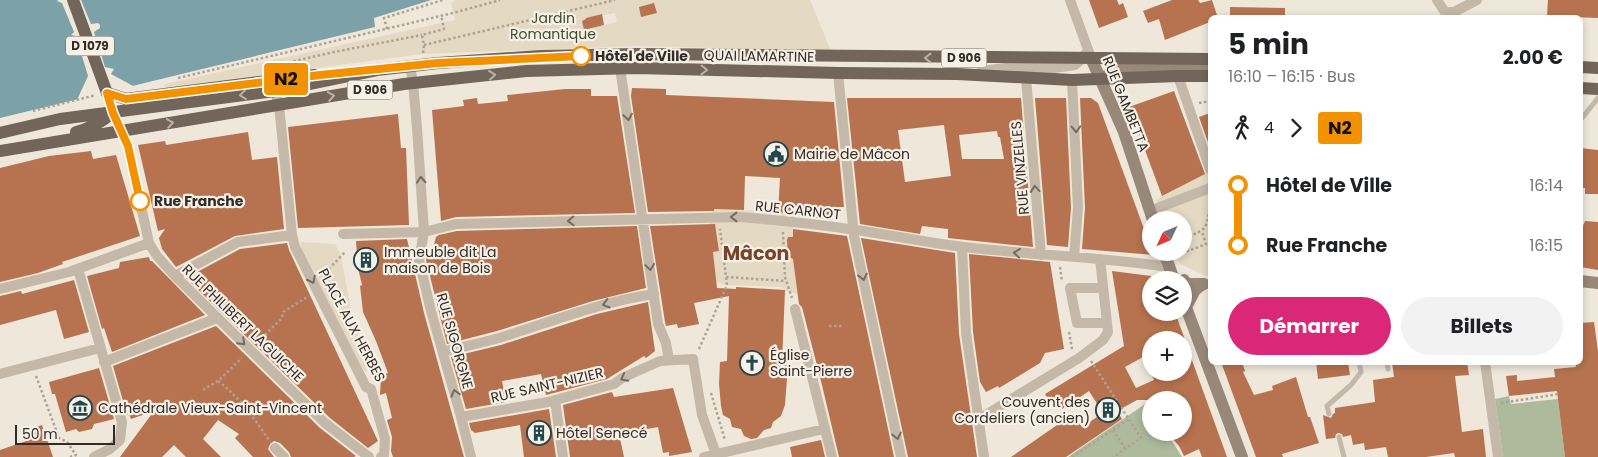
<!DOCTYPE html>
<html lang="fr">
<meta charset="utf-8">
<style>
:root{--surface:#fff;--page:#f2f2f2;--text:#202124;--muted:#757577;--accent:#db2777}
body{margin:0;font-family:Poppins,sans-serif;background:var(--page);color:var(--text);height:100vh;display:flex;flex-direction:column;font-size:19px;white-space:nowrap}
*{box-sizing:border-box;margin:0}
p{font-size:16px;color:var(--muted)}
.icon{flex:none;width:28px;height:28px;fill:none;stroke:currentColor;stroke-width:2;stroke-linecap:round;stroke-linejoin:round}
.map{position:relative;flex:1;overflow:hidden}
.side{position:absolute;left:1208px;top:15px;width:375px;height:350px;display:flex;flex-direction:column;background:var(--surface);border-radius:8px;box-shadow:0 2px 8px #0003}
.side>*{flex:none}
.badge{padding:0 10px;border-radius:4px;font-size:18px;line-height:32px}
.needle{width:32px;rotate:226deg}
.tools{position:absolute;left:1142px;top:211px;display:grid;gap:10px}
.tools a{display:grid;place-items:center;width:50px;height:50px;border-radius:50%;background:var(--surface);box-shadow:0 2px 8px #0003;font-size:25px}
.scale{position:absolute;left:15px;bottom:12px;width:100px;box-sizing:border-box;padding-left:5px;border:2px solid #322c27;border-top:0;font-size:14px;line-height:18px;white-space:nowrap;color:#322c27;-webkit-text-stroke:4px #f6f0e6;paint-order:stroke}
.map>.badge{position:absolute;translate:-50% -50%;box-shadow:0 0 0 2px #fff}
.legs{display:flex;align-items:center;gap:8px;height:55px;padding:0 20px;font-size:16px}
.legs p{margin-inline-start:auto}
.overview{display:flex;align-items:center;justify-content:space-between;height:85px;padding:0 20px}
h1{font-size:28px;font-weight:700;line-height:38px}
.cta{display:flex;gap:10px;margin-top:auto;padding:10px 20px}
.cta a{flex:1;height:58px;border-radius:30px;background:var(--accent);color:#fff;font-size:20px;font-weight:700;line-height:58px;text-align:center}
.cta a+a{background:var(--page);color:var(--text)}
ul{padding:0 20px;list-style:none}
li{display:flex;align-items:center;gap:18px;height:60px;font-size:19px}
li i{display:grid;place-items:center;width:8px;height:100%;margin:0 6px;background:currentColor}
li i::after{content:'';width:12px;height:12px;margin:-6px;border:4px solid;border-radius:50%;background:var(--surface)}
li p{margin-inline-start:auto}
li:first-child i{background:linear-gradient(#0000 50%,currentColor 0)}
li:last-child i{background:linear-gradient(currentColor 50%,#0000 0)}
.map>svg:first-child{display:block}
</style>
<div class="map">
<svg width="1598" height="457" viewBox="0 0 1598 457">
<rect width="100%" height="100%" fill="#eee7da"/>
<path fill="#adbb9c" d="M1509 396 1511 404 1558 399 1565 457H1503L1495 399Z
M1148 402 1151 408V432L1167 433 1182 457H1068Z"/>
<path fill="#e4d9c3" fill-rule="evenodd" d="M455 0H810L831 51 636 46 422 54 166 88 164 86 165 84 455 20 451 3ZM615 13 617 22 584 30 582 21 586 19V18Z
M1210 170V275L1206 276 1180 264 1175 253 1184 252V220H1163L1156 200Z
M712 209 778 212 796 214 793 222V237L789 257V259H795L798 294 786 291 782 287 727 285 716 282 713 252 719 251 716 228H710Z
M301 242 335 244 341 256 353 320 367 361 366 373 356 360 301 249Z"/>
<path fill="#7ca1a8" d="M0 0H431L374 18 375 27 0 118Z"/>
<path fill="#eee7da" d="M58 0H81L91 24 98 23 100 25V28L94 32 105 67 114 69 111 74 135 87 76 102 88 76 76 36 71 35 74 32 62 3 57 1Z"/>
<path fill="#b7734f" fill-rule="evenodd" d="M1089 0H1117L1119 5 1123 3 1128 17 1099 28Z
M1172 0H1198L1200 3 1212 0 1218 18H1210V22L1165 40 1159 19 1148 23 1143 11Z
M1548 0H1598V18L1547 16Z
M654 3 657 13 641 17 639 7Z
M1230 7 1285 8V18H1230Z
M602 14 604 25 584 30 582 21 586 19V18Z
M632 88 666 89V95L834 102 844 207H832L831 220 778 212 780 178 745 176 744 210 714 209V211L648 212 631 96Z
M565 89H591V96H617L635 213 456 217 441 221 432 110 464 106 463 100 477 98 478 104 508 101 507 95Z
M1174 91 1205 174 1162 196 1129 107Z
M847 98H1021L1033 247 948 238V229L922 226 920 234 860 224ZM944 125 951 176 905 182 898 130ZM997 131 998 137H1000L1004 159H962L959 135Z
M1035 98H1066L1071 208 1068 247 1047 245Z
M1080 98H1091L1098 103 1151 248V252L1154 255 1082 249 1085 208Z
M1210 113V148L1199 117Z
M398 114 401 148H406L409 225 298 228 288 127Z
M248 132 252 160 277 157 284 229 235 236 176 267 162 249 159 238 165 229 158 231 138 145 165 141 166 145Z
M1580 148 1598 150V194H1585V188H1580Z
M91 151 93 159 116 155 140 236 62 262 63 264 38 273 0 282V168L49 156Z
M1585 221 1598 222V270L1580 267V226H1583Z
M715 224 719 251 713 252 717 288 736 289V287L785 290 782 363 788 365 785 405 781 416 773 422 771 428 764 430 757 438 751 439 744 436 741 429 732 427 730 419 723 415 721 406 719 384 720 362 727 361 729 296 694 303 699 324 678 328 677 324 666 326 665 322 650 226Z
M637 226 646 288 593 301 497 331 447 344 426 260 427 256 431 255 436 237 439 235 457 231Z
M793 229 847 236 894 457H839L822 385 802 307 799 304 793 259 788 257 787 240 788 237H793Z
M861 238 955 253 959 334 977 457H908Z
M407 239 424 313 464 457H393L391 451 392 437 387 420 392 418 386 393 380 395 381 375 388 373 376 341 363 312 360 286 362 285 358 268 356 241Z
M287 243 289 250 378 441 368 448 330 418 186 278 240 249Z
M969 254 1050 262 1064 349 1045 353 1040 363 999 388 998 386 986 392 980 382 973 332Z
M149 257 150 261H152L205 315 112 352 104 328 102 329 87 276 119 268 120 262Z
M1112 271 1151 276V312H1175L1185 340H1151V372H1184L1185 341 1227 457H1202L1199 449 1184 456 1179 446 1167 432H1184V400H1137L1117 411 1122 419 1066 457H1011L1073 414 1082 427 1103 413 1089 391 1062 409 1057 401 1052 404 1045 394 1124 346ZM1143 357 1154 380 1136 388 1125 367Z
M74 280 89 332 64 339 56 310 0 325V296L21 291 22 294Z
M648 302 655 351 646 358 644 356 607 379 546 395 541 374 502 381 506 402 466 409 451 357 501 345 597 314Z
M1594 322 1598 351V457H1565L1557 391 1509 396 1506 376 1517 375V381L1555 377 1554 369 1576 367 1575 362H1580V323Z
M216 326 320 428 356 456 354 457H291L289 452 280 443 274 441 270 444 268 449 274 457H253L235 438 239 434 218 420 203 439 221 457H186L174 445 162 457H120L154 411 131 419 129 414 127 415 113 366Z
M1221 362H1242L1245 371 1243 372 1254 395 1273 390 1272 386 1296 377 1308 417H1310L1319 443 1282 454 1283 457H1256Z
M1316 362H1348L1350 375 1318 379Z
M1392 362H1467L1469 375 1455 376 1462 432 1483 429 1486 457H1455L1454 453 1426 457H1388L1386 447 1365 450 1364 443 1353 445 1351 435 1343 437 1342 434 1338 433 1336 434 1335 438 1326 439 1323 415 1331 418 1333 414 1335 413V408L1375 402 1373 380 1394 377Z
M99 368 114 419 94 424 92 429 79 432 76 429 66 432 55 394H52L49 382Z
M673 388 692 452 669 456V452L663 453 658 427 619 434 624 457H570L563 405 612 392 614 397Z
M549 409 556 457H524L520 425 475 433 471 430 469 423Z
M42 425 53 457H0V450L32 439 29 430Z
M821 440 825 457H792L790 447Z"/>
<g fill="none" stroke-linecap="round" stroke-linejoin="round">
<path stroke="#b0a292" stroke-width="2.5" stroke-dasharray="2.5 2.5" stroke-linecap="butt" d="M387 29 384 18 443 0
M424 45 615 0
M423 53 424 45 422 35 444 29 441 15
M269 67 334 52 422 35
M178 78 453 13 500 0
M1199 103 1210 101
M33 111 96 95
M783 232 785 277 792 298
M1184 238C1209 229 1206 229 1210 204
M1184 240 1188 251 1206 244 1202 232
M1060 267 1062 282
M323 277 324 274 346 251
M726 277 786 281
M829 326H843
M1069 332 1072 349
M258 342 282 318 283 312 309 296
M699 349 727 285 720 229
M1091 361 1141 438 1113 457
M36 376 59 438 67 442 76 455 70 457
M218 381C239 397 254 418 269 440
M203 390 218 381 242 358
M711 393 725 440
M1501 403 1559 394
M1113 430 1125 448
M1072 457 1129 419"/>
<path stroke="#c4b8a8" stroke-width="5" d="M1580 118H1582L1598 98
M1387 362 1388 369
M1329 414 1327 406 1351 385 1361 372 1359 362
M1339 437 1344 457"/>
<path stroke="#c4b8a8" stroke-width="10" d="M1070 0 1090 55
M1437 0 1445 12H1454L1477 0
M410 66 413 83 417 128 424 232 419 260 431 311 461 417 471 457
M620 68 658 324 666 343 669 360
M981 71 1006 68H1054L1075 65 1082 59 1088 50
M838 73 854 236 901 457
M1178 76 1210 169
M1026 78 1041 255
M1072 80 1078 208 1074 257
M275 91 279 105 292 235 295 247 366 387 371 389 385 439 384 455 381 457
M122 131 128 146 149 243 157 256 175 276 325 423 369 457
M1150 211 1210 188
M343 234 424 232 456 224 739 217C778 220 817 224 856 230 892 235 928 243 964 247 1032 255 1101 257 1168 267
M962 247 966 333 984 457
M78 269 122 422 120 440 110 449 94 457
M175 276 238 242 292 235
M1102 288H1070L1077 323H1107
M0 289 69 272 149 243
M795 309 832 457
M443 352C462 347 481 343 499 338 551 322 600 302 654 294
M104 362 217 318
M1485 362 1498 457
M0 374 100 348
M555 400 563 457
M461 417 548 402 614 384 622 378 660 361 693 359 702 415 716 454
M979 419 1079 358 1103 340 1108 332 1100 259
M275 448 284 457
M704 457 824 429"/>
<path stroke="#988879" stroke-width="12" d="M1091 58 1124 132 1153 220
M1100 79 1124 67 1210 66
M1164 252 1174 280
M1184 280 1187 284H1204
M1580 281 1598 283
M1184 302 1242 457
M1186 307 1195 290 1203 284"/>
<path stroke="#72655a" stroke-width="12" d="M1580 67 1598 68
M1580 88 1598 89
M107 93 126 99 314 75
M76 132C89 129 100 123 111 114
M0 133 60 119 275 91 377 70 438 63 540 56 637 54 1210 59
M0 151 404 84 526 71 636 68 838 73 957 74 1072 80 1178 76H1210"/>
<path stroke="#72655a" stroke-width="12" d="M73 0 107 93"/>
</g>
<defs><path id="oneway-chevron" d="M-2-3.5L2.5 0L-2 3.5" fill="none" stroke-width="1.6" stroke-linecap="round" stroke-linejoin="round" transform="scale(1.25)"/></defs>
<g stroke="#bbb1a7">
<use href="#oneway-chevron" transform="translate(928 58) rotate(-180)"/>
<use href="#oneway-chevron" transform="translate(704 70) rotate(1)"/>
<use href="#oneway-chevron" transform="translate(492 75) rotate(-6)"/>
<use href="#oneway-chevron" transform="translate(243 95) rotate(173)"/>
<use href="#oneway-chevron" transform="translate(331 96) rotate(-9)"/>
<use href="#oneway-chevron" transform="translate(170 123) rotate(-9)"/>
</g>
<g stroke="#746b61">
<use href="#oneway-chevron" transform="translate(628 117) rotate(81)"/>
<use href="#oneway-chevron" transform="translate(1076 129) rotate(88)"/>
<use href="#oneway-chevron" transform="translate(421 180) rotate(-93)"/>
<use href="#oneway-chevron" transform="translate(1035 189) rotate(-95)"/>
<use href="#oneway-chevron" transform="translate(734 217) rotate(180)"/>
<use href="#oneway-chevron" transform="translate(571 221) rotate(178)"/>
<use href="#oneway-chevron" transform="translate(1017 253) rotate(-174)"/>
<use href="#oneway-chevron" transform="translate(650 267) rotate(82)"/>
<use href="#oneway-chevron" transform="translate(863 277) rotate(78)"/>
<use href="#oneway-chevron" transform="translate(312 280) rotate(63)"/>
<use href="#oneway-chevron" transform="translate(606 304) rotate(164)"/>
<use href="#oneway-chevron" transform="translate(242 342) rotate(45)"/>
<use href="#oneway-chevron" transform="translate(624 378) rotate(152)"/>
<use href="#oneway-chevron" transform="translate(455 393) rotate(-106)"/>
<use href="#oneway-chevron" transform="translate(897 436) rotate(78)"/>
</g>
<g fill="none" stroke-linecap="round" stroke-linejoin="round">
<defs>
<path id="line-1" d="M140 201 128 146 113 113 107 93 126 99 320 75 438 63 581 56"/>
</defs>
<use href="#line-1" stroke="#fff" stroke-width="11"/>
<use href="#line-1" stroke="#f39200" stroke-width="8"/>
</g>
<defs>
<symbol id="civic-ring" viewBox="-11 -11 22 22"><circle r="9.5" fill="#f6f0e6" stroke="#22474e" stroke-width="1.5"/><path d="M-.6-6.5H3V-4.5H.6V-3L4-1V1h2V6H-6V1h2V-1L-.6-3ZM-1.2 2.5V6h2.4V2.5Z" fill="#22474e"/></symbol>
<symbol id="building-ring" viewBox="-11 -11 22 22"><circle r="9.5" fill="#f6f0e6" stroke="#22474e" stroke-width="1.5"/><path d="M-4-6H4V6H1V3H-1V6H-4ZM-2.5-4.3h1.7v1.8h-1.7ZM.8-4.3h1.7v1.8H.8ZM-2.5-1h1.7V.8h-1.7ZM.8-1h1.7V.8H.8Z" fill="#22474e"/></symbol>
<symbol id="church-ring" viewBox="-11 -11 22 22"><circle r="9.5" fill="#f6f0e6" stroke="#22474e" stroke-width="1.5"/><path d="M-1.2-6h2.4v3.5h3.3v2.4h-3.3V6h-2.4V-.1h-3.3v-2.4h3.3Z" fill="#22474e"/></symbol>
<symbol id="museum-ring" viewBox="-11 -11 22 22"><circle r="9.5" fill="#f6f0e6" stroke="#22474e" stroke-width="1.5"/><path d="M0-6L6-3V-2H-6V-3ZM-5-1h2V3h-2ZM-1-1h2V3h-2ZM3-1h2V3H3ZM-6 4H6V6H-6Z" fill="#22474e"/></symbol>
</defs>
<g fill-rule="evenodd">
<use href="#civic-ring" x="762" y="140" width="28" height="28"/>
<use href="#building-ring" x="352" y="246" width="28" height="28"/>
<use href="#church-ring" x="738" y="349" width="28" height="28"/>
<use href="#museum-ring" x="66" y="394" width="28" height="28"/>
<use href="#building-ring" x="1094" y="396" width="28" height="28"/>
<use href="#building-ring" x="525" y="419" width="28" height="28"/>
</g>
<g fill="#fff" stroke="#f39200" stroke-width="2.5">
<circle cx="581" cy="56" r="9"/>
<circle cx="140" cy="201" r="9"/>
</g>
<g text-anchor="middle" stroke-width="4.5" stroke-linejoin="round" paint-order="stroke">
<g fill="#f6f0e6" stroke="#6d6760" stroke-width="1">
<rect x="66" y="36.5" width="48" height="19" rx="4"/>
<rect x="941.5" y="48.5" width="45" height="19" rx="4"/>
<rect x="347.5" y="80.5" width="45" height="19" rx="4"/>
</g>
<g font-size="12" font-weight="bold" fill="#322c27">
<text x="90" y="50">D 1079</text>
<text x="964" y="62">D 906</text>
<text x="370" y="94">D 906</text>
</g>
<g font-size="14" fill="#3e4d2e" stroke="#f6f0e6">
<text x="553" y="23">Jardin<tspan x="553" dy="16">Romantique</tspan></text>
</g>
<g font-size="14" font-weight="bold" fill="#322c27" stroke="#f6f0e6" text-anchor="start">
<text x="595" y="61">Hôtel de Ville</text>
<text x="154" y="206">Rue Franche</text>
</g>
<g font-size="14" fill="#322c27" stroke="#f6f0e6">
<text transform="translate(759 56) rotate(1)" y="5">QUAI LAMARTINE</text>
<text transform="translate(1126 104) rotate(68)" y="5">RUE GAMBETTA</text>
<text transform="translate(1020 168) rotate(-95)" y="5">RUE VINZELLES</text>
<text transform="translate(798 210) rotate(6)" y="5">RUE CARNOT</text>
<text transform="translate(243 323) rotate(44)" y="5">RUE PHILIBERT LAGUICHE</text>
<text transform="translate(352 325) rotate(62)" y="5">PLACE AUX HERBES</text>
<text transform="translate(455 341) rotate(74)" y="5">RUE SIGORGNE</text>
<text transform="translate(547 385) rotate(-13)" y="5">RUE SAINT-NIZIER</text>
</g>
<g font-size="14" fill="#322c27" stroke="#f6f0e6" text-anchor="start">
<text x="794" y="159">Mairie de Mâcon</text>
<text x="384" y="257">Immeuble dit La<tspan x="384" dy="16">maison de Bois</tspan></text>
<text x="770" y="360">Église<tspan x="770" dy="16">Saint-Pierre</tspan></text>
<text x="1090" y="407" text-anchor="end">Couvent des<tspan x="1090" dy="16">Cordeliers (ancien)</tspan></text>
<text x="98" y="413">Cathédrale Vieux-Saint-Vincent</text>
<text x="556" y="438">Hôtel Senecé</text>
</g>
<g font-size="19" font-weight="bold" fill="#77442a" stroke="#f6f0e6">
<text x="756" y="260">Mâcon</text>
</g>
</g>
</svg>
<div class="tools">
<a><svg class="needle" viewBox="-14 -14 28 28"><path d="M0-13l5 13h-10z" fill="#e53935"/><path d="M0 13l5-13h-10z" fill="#757577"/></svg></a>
<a><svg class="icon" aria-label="layers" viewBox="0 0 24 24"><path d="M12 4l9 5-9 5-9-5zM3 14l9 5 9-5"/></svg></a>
<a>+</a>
<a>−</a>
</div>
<div class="scale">50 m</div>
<b class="badge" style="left:286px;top:79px;background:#f39200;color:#111">N2</b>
<section class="side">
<div class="overview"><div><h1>5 min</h1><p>16:10 – 16:15 · Bus</p></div><b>2.00 €</b></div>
<div class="legs"><svg class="icon" aria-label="walk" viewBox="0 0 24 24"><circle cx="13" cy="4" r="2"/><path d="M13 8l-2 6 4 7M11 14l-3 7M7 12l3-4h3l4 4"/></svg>4<svg class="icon" aria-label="forward" viewBox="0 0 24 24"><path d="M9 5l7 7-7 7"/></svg><b class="badge" style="background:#f39200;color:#111">N2</b></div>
<ul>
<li><i style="color:#f39200"></i><b>Hôtel de Ville</b><p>16:14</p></li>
<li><i style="color:#f39200"></i><b>Rue Franche</b><p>16:15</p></li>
</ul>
<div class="cta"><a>Démarrer</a><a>Billets</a></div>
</section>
</div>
